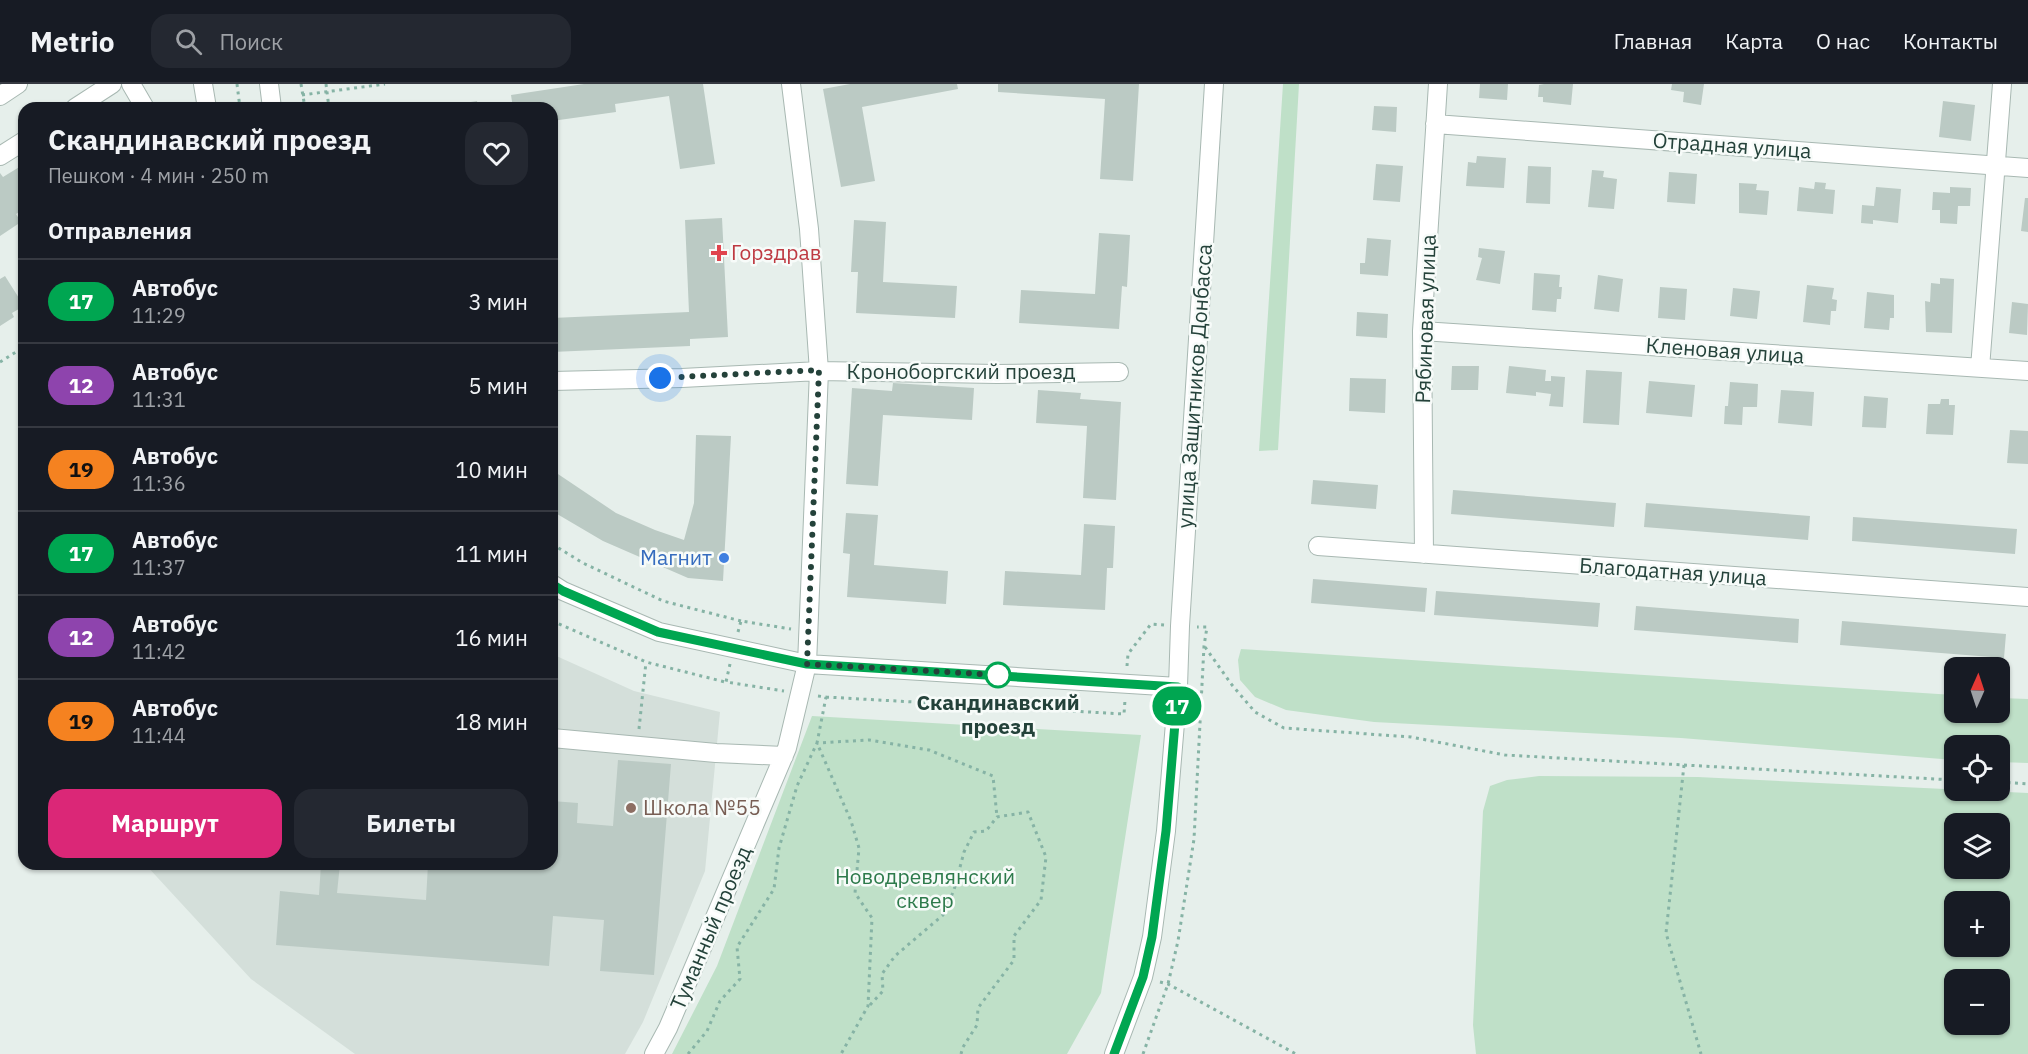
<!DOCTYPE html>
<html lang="ru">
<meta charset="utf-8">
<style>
:root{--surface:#171b24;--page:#242831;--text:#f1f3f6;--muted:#9ea1a6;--line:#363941;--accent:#db2777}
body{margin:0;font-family:"IBM Plex Sans",sans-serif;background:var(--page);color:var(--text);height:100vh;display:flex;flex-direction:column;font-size:22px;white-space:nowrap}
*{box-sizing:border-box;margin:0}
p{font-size:20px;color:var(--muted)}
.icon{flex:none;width:33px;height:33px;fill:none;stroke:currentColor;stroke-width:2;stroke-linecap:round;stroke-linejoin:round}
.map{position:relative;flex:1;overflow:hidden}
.sheet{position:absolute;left:18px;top:18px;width:540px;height:768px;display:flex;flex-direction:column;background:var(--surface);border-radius:18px;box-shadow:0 2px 4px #0004}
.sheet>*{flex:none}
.badge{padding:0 12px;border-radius:20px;font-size:21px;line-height:39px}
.needle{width:39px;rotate:3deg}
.tools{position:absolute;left:1944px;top:573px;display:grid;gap:12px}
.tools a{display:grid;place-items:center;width:66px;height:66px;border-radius:12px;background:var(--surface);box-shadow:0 2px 4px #0004;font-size:30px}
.you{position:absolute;width:30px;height:30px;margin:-15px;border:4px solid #fff;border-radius:50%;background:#1a73e8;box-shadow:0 0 0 9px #1a73e833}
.map>.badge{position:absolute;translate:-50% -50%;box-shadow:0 0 0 3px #fff}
h2{padding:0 30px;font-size:22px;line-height:54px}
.round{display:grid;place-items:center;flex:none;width:63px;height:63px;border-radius:18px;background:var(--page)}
.summary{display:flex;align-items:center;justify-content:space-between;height:102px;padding:0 30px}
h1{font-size:28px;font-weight:700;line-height:45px}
.button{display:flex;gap:12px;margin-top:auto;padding:12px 30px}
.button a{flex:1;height:69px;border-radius:18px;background:var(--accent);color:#fff;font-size:24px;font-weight:700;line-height:69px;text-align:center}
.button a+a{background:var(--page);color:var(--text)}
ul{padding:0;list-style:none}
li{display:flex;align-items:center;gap:18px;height:84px;padding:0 30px;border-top:2px solid var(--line)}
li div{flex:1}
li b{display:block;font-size:22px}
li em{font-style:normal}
li .badge{min-width:66px;font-weight:700;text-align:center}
header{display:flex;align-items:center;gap:36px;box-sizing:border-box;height:84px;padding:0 30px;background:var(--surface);border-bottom:2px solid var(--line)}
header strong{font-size:28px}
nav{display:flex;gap:33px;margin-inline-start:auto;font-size:21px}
.search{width:420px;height:54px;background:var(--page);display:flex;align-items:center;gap:15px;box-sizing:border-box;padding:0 21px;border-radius:18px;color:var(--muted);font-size:22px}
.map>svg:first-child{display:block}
</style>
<header>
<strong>Metrio</strong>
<div class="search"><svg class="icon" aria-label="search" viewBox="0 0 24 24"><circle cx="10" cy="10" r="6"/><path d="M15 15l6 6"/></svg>Поиск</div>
<nav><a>Главная</a><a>Карта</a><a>О нас</a><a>Контакты</a></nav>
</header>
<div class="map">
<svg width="2028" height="970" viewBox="0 0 2028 970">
<rect width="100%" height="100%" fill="#e6efeb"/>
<path fill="#d4dfda" d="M552 570 634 607 720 628 705 787 643 938 625 970H355L251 895 145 780H552Z"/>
<path fill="#bfe0c8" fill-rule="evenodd" d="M1283 0H1299L1278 366 1259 367Z
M1241 565 1954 611V628H2000V614L2028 615V679L2000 678V662H1954V676L1681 654 1374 638 1286 626 1255 613 1240 596 1238 576Z
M812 632 1141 651 1101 909 1067 970H672L717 882Z
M1539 692 1698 693 2028 709V970H1476L1473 941 1483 727 1490 702 1507 696ZM1954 740H2000V784H1954ZM1954 818H2000V862H1954ZM1954 896H2000V940H1954Z"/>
<path fill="#bbcac4" d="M584 0H703L715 80 680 85 669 12 615 20 616 28 552 37V24H513L511 11Z
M850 0H957L958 5 862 23 875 97 841 103 823 5Z
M998 0H1139L1133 97 1100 95 1105 15 998 8Z
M1480 0H1508L1507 16 1479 14Z
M1544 0H1573L1571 21 1543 18V13H1538L1539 1Z
M1672 0H1704L1701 21 1683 18 1684 8 1671 6Z
M477 17 478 24H439V23Z
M1943 17 1975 21 1971 57 1939 53Z
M1374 22 1397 23 1396 48 1372 46Z
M1477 72 1506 74 1504 104 1466 102 1468 78 1476 79Z
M24 75V125L16 130 21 138 0 152V89L3 93 21 82 19 78Z
M1376 80 1403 82 1400 118 1373 116Z
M1528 82 1551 83 1550 120 1526 119Z
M1592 86 1604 87 1603 93 1617 95 1614 125 1588 123Z
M1669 88 1697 90 1695 120 1667 118Z
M1815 98 1826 99 1825 105 1835 106 1833 130 1797 127 1799 103 1814 105Z
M1739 99 1757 100 1756 106 1769 107 1767 131 1739 129Z
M1876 103 1901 105 1898 139 1873 136V140L1861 139 1862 121 1874 122Z
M1950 103 1971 104 1970 122H1958L1957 140 1940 139V126H1932L1933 108 1950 109Z
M2025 114H2028V148L2021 147Z
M722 134 728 253 690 255V262L552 268V234L689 228 685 136Z
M854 136 886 138 883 198 957 202 955 234 856 229 858 188H851Z
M1099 149 1130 151 1127 203 1122 202 1119 245 1019 239 1021 206 1095 210Z
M1367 154 1391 156 1388 192 1360 190V179H1365Z
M1479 164 1505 167 1500 200 1476 196 1482 174 1478 173Z
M1534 189 1560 191 1559 203H1562L1561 215H1557L1556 228 1532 226Z
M1598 191 1623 195 1619 228 1594 225Z
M5 192 24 222 12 229 14 233 0 242V195Z
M1940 194 1954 195 1952 249 1926 248 1925 217 1930 218 1931 199 1940 200Z
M1807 201 1834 204 1832 215 1837 216 1836 227H1831L1830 241 1803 238Z
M1660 203 1687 205 1685 236 1658 234Z
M1733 204 1760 207 1757 235 1730 232Z
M1867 208 1894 211V234H1890L1889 246 1864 244Z
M2012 218 2028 220 2027 251 2009 249Z
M1357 228 1388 230 1387 254 1356 252Z
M1452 282H1479L1478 306H1451Z
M1509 282 1546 286 1545 297H1551V292L1565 293 1563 323 1549 322 1551 310 1536 308V312L1506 309Z
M1586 286 1622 288 1619 341 1583 339Z
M1350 294 1386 295 1385 329 1349 327Z
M1649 297 1695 301 1692 333 1646 329Z
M1730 298 1758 300 1757 323H1743L1742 341 1724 340 1725 322H1728Z
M893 299 974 304 972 336 883 331 878 402 846 400 852 304 892 307Z
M1038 306 1081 309 1080 315 1121 318 1116 416 1083 414 1087 342 1036 339Z
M1781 306 1814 308 1812 342 1778 339Z
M1864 312 1888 314 1886 344 1862 343Z
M1941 315H1949V321H1955L1953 351 1926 350 1928 320H1940Z
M2010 346 2028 347V380L2007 379Z
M696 351 731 352 723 497 688 494 603 457 552 427V386L616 429 655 446 684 456 694 419Z
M1313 396 1378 401 1376 425 1311 420Z
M1453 406 1616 419 1614 443 1451 430Z
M1646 419 1810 432 1808 456 1644 443Z
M846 429 878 431 874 481 948 487 946 520 847 513 850 470 843 469Z
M1853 433 2017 445 2015 470 1852 457Z
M1084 440 1115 442 1113 484H1107L1105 526 1003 521 1005 487 1081 491Z
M1313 495 1427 504 1425 528 1311 519Z
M1436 507 1600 519 1598 543 1434 531Z
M1636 522 1799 535 1798 559 1634 546Z
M1842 537 2006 550 2004 574 1840 561Z
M618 676 671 680 654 891 600 887 604 836 553 832 549 882 276 861 280 807 319 811 321 780H340L337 809 426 816 428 780H552V717L578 719 577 739 613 742Z"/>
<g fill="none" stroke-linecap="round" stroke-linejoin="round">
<defs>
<path id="minor" d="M131 0 145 24
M203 0 207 24
M269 0 272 24
M0 12 18 0
M75 24 112 0
M1435 40 2028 84
M0 72 24 57
M1422 247 2028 287
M1980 284 2002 0
M552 297 682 294 819 287 997 290 1119 288
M1318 462 2028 513
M1424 470 1422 247 1438 0
M552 500 563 507 659 548 807 580 1178 603
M552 654 716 669 784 672
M654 970 668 944 787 664 807 580 819 287 809 145 791 0
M1114 970 1143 893 1152 853 1166 747 1178 603 1180 542 1214 0"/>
</defs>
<use href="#minor" stroke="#a8b8b2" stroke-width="20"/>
<path stroke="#86b3a5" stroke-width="3" stroke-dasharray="3 4.5" stroke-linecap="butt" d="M237 0 240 24
M301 0 305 24
M326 0 329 24
M302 11 385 0
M24 165 21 166 24 171
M0 278 24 263
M552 460 583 479 663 517 741 537
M552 537 646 578 725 598
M738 548 741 537 791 545
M1205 563 1232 601 1255 628 1284 644 1411 653 1505 671 1954 696
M730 580 726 598 784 607
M1127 582 1128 570 1151 540 1164 541
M818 612 826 613 817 659 851 737 859 764 855 809 872 834 868 922 841 970
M826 613 1124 630 1125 616
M639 645 646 578
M1684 681 1666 849 1701 970
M2000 698 2028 700
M1160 898 1168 900 1296 970
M870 921 883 907 882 890 895 872 943 831 954 806 964 768 974 748 986 747 997 733 1028 728 1046 773 1041 816 1014 852V876L978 924 977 941 963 963 961 970
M688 970 707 947 720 917 740 895 737 863 774 805 779 764 797 702 817 659 869 656 929 666 993 692 997 733
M1143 970 1168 900 1178 857 1194 755 1204 562 1207 543H1197"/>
<use href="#minor" stroke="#fff" stroke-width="18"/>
</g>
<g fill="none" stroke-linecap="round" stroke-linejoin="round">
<defs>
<path id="line" d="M552 500 563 507 658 548 807 580 1178 603 1166 747 1152 853 1143 893 1114 970"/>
</defs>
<use href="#line" stroke="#fff" stroke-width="14"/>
<use href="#line" stroke="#00a651" stroke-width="9"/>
<path stroke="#24423a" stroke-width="6" stroke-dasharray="0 10.8" d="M660 294 819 286 807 580 998 591"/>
</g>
<path fill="#e0444e" stroke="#f7fbf9" stroke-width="2" d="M716 160h6v6h6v6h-6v6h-6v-6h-6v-6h6z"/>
<circle fill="#3f7fe0" stroke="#f7fbf9" stroke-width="2" cx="724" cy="474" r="6"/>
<circle fill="#fff" stroke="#00a651" stroke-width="3" cx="998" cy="591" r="12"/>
<circle fill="#8d6e63" stroke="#f7fbf9" stroke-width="2" cx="631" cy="724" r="6"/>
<g text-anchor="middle" stroke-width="5" stroke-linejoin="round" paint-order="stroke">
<g font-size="21" fill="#24423a" stroke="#f7fbf9">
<text transform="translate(1732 62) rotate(4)" y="7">Отрадная улица</text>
<text transform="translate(1426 235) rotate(-88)" y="7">Рябиновая улица</text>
<text transform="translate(1725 267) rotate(4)" y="7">Кленовая улица</text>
<text x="961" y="295">Кроноборгский проезд</text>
<text transform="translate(1195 302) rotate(-86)" y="7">улица Защитников Донбасса</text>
<text transform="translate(1673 488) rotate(4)" y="7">Благодатная улица</text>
<text transform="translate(711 844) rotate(-67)" y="7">Туманный проезд</text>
</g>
<g font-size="21" fill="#be3a42" stroke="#f7fbf9" text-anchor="start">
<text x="731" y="176">Горздрав</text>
</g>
<g font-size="21" fill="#366cbe" stroke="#f7fbf9" text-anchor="end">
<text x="712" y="481">Магнит</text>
</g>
<g font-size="21" font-weight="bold" fill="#24423a" stroke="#f7fbf9">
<text x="998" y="626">Скандинавский<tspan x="998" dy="24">проезд</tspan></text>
</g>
<g font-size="21" fill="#785e54" stroke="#f7fbf9" text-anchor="start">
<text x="643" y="731">Школа №55</text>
</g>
<g font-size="21" fill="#2d7a4b" stroke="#f7fbf9">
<text x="925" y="800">Новодревлянский<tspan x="925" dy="24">сквер</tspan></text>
</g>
</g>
</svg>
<div class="tools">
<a><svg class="needle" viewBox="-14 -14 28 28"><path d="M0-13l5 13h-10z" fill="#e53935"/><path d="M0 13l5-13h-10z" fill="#9ea1a6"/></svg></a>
<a><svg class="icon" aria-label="locate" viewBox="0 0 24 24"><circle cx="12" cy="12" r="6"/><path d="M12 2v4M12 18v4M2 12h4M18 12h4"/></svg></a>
<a><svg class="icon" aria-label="layers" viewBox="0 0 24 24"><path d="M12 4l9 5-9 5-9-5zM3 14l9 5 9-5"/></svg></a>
<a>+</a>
<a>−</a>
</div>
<div class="you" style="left:660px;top:294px"></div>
<b class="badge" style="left:1177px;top:622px;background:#00a651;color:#fff">17</b>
<section class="sheet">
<div class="summary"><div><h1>Скандинавский проезд</h1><p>Пешком · 4 мин · 250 m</p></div><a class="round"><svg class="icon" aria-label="heart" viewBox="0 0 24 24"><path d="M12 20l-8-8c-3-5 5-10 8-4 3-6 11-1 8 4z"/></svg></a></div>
<h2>Отправления</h2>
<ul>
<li><span class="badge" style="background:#00a651;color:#fff">17</span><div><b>Автобус</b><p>11:29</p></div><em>3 мин</em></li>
<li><span class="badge" style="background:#8e44ad;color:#fff">12</span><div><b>Автобус</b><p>11:31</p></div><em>5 мин</em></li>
<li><span class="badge" style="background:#f58220;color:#111">19</span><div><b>Автобус</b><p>11:36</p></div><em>10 мин</em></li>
<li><span class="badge" style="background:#00a651;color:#fff">17</span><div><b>Автобус</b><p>11:37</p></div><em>11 мин</em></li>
<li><span class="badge" style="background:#8e44ad;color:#fff">12</span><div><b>Автобус</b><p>11:42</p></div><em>16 мин</em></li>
<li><span class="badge" style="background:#f58220;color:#111">19</span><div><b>Автобус</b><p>11:44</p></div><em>18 мин</em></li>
</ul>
<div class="button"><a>Маршрут</a><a>Билеты</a></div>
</section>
</div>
